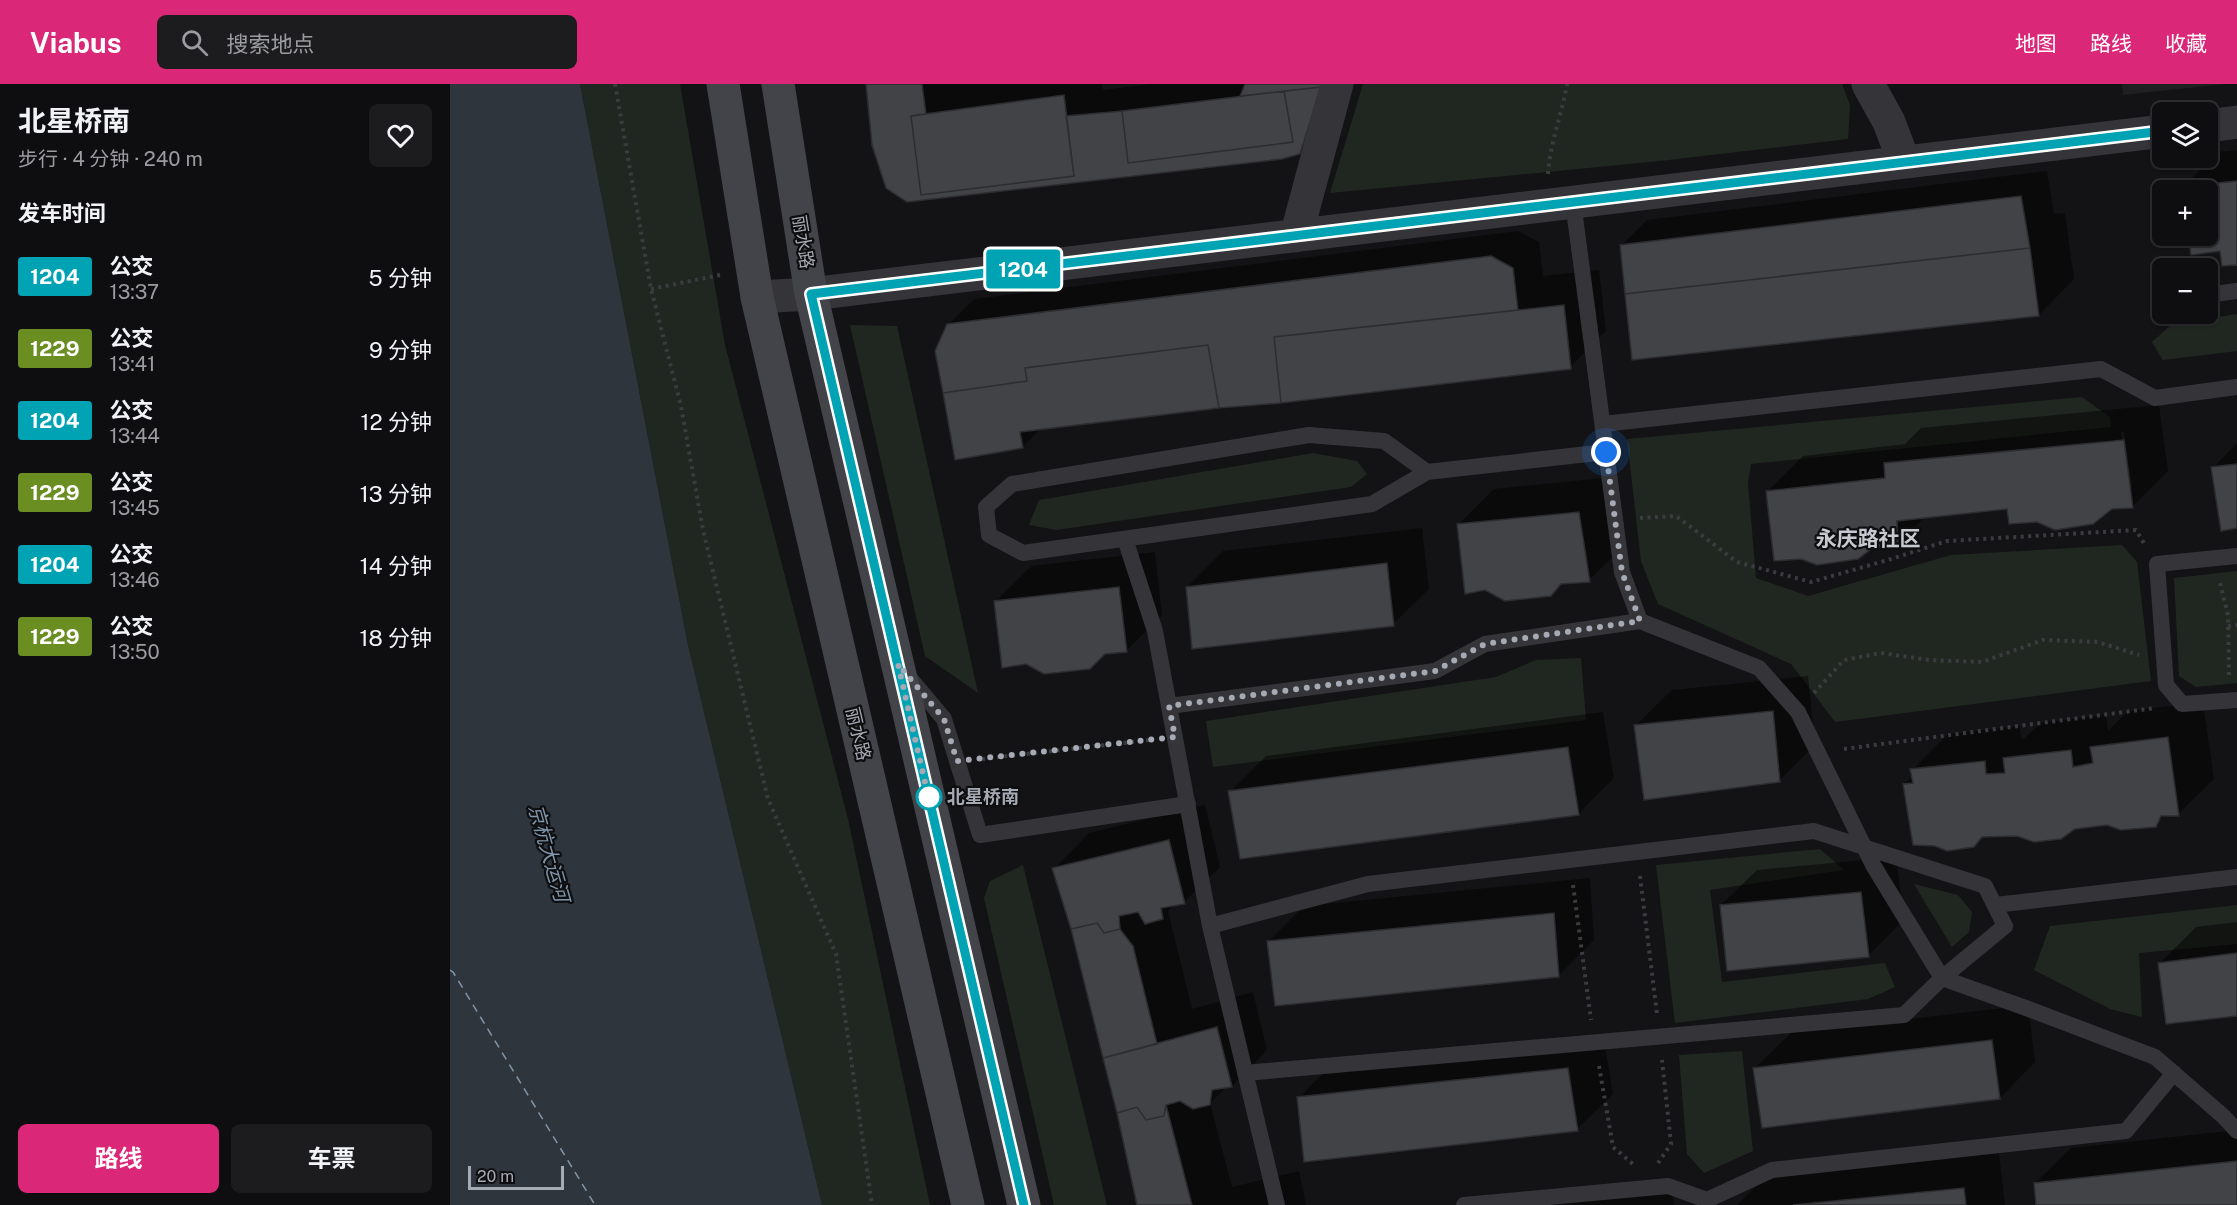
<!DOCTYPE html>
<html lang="zh">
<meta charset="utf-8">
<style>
:root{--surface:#0e0e10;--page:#1c1c1e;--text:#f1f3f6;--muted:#9b9c9f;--line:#2e2e30;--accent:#db2777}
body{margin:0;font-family:"Public Sans","Noto Sans SC",sans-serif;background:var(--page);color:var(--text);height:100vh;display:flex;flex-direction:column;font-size:22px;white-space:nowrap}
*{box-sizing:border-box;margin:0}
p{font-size:20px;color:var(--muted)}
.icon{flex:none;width:33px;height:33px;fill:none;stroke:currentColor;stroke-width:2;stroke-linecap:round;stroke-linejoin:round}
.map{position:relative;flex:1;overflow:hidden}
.drawer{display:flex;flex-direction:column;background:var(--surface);width:450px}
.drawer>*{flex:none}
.badge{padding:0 12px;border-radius:4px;font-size:21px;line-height:39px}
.tools{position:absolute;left:1702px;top:18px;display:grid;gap:12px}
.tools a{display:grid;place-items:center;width:66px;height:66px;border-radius:9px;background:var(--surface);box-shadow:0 2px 4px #0004,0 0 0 2px var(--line);font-size:30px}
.scale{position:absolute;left:18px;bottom:15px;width:96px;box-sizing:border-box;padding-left:6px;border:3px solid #a6aab4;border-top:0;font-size:16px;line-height:21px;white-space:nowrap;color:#a6aab4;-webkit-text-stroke:4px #0e0e10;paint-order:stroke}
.you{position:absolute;width:30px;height:30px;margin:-15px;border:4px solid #fff;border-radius:50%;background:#1a73e8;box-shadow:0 0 0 9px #1a73e833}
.map>.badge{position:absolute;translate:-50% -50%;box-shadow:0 0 0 3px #fff}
h2{padding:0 18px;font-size:22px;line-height:54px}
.round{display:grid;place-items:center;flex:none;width:63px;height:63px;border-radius:9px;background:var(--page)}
.overview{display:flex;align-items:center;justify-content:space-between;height:102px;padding:0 18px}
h1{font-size:28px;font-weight:700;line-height:45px}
.cta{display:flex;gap:12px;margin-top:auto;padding:12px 18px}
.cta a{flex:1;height:69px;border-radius:9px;background:var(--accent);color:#fff;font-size:24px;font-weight:700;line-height:69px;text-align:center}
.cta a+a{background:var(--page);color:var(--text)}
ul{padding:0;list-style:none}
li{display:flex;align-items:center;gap:18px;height:72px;padding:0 18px}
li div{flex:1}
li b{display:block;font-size:22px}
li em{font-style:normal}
li .badge{min-width:66px;font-weight:700;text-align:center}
header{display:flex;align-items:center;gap:36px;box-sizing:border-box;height:84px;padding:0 30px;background:var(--accent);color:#fff}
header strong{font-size:28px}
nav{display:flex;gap:33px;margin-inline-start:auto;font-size:21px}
.search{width:420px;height:54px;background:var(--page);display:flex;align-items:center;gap:15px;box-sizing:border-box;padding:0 21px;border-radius:9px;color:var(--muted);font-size:22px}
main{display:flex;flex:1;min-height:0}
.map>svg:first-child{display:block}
</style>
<header>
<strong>Viabus</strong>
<div class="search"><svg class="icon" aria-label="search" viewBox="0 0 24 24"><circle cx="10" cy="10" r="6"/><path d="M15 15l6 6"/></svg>搜索地点</div>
<nav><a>地图</a><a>路线</a><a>收藏</a></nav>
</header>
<main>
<section class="drawer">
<div class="overview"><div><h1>北星桥南</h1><p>步行 · 4 分钟 · 240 m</p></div><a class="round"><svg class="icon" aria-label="heart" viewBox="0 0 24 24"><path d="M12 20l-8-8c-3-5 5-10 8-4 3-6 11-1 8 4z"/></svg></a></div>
<h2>发车时间</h2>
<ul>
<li><span class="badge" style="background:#00a3b4;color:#fff">1204</span><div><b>公交</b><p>13:37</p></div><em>5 分钟</em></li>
<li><span class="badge" style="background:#6b8e23;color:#fff">1229</span><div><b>公交</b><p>13:41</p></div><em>9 分钟</em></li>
<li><span class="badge" style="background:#00a3b4;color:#fff">1204</span><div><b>公交</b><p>13:44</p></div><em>12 分钟</em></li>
<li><span class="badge" style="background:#6b8e23;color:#fff">1229</span><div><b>公交</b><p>13:45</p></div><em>13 分钟</em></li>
<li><span class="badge" style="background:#00a3b4;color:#fff">1204</span><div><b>公交</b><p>13:46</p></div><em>14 分钟</em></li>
<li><span class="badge" style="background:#6b8e23;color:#fff">1229</span><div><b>公交</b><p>13:50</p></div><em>18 分钟</em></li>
</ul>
<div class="cta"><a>路线</a><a>车票</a></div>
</section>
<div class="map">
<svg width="1787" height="1121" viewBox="0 0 1787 1121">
<rect width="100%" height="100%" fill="#131315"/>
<path fill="#1f1f21" d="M1672 0H1776L1673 11Z"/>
<path fill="#202721" d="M130 0H230L275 261 398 735 480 1121H372L238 561Z
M913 0H1392L1400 21 1398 55 1210 77 880 109Z
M1787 230V267L1713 276 1702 258 1722 240Z
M400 241 447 242 528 609 475 572Z
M1632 313 1660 333 1661 343 1301 380 1298 399 1306 494 1358 512 1501 471 1672 461 1687 478 1701 597 1385 638 1341 580 1208 520 1191 477 1177 355Z
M863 369 907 377 917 390 901 403 606 446 579 441 589 416Z
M1787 487V599L1746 603 1729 592 1724 494Z
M1131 574 1136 636 763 683 756 637 1046 593 1086 576Z
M1370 765 1394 786 1260 806 1272 898 1435 879 1445 903 1418 915 1225 939 1206 781Z
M573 781 657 1121H604L534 814 540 797Z
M1464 800 1508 811 1522 828 1519 848 1502 863Z
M1787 821V860L1689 869 1692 933 1660 925 1584 886 1600 842Z
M1292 967 1303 1067 1254 1089 1237 1070 1229 971Z"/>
<path fill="#2e353c" d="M0 0H130L238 561 372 1121H0Z"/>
<path fill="#0007" fill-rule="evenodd" d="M417 0H652L653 6 701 0H889L876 42 849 69 458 117ZM862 37 856 56 853 55Z
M1787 66V180L1771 165 1743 170 1740 152H1758V106H1732V104L1768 68Z
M1597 87 1604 130 1615 129 1624 195 1589 231 1171 162 1197 136Z
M1068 147 1089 158 1093 192 1149 186 1156 247 1120 283 591 344 573 363 506 374 498 241 524 215Z
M1709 321 1718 387 1683 422 1558 423 1476 432 1448 460 1318 407 1353 372 1455 360 1471 344ZM1671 348H1674L1682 404 1679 406Z
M1787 359V443L1763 384Z
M1164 393 1175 461 1139 496 1113 498 1100 511 1008 441 1044 405Z
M972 444 979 505 943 540 737 503 773 467Z
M705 468 712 531 676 567 545 518 581 482Z
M1358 592 1365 661 1329 697 1186 641 1222 606Z
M1753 618 1764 695 1728 730H1716L1705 741 1657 740 1624 744 1454 700 1463 692 1462 686 1498 650 1570 642 1571 655H1574L1590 639 1656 631 1658 647 1678 627Z
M1153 628 1164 694 1128 730 780 708 816 672Z
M755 721 770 783 734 818 726 820 718 827 742 925 803 908 817 966 782 1002H778L760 1019 782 1103 849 1087 856 1121H690L622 844 604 785 639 749Z
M1446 773 1454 836 1419 871 1271 821 1307 786Z
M1140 794 1144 856 1108 892 818 858 854 822Z
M1787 838V930L1710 879 1746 843Z
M1578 921 1585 978 1550 1014 1305 984 1341 949Z
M1153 949 1163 1010 1127 1045 849 1014 884 978Z
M1787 1046V1121H1588L1585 1099 1621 1064Z
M1549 1069 1555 1121H1287L1316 1092Z
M1222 1106 1224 1121H1085Z"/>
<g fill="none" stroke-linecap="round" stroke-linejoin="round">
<path stroke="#8096ab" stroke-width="1.5" stroke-dasharray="8 6" stroke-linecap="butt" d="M0 886 3 888 145 1121"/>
</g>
<path fill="#424347" stroke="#2d2d30" stroke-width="1.5" d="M416 0H472L476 30 461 32 471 111 624 92 616 32 672 27 678 79 843 58 834 7 871 3 850 70 832 75 457 118 436 104 422 61Z
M795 0H872L871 3 790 12Z
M834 7 843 58 678 79 672 27Z
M614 11 624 92 471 111 461 32Z
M1787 97V181L1772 182 1770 167 1741 171 1738 152H1758V106H1731L1730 103Z
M1571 112 1580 164 1175 210 1170 161Z
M1580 164 1589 232 1182 276 1175 210Z
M1041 172 1063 184 1068 226 824 253 831 319 769 324 758 261 575 284 577 297 493 309 485 267 497 240Z
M1114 221 1121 285 831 319 824 253Z
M758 261 769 324 570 348 573 364 505 376 493 309 577 297 575 284Z
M1674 356 1683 424 1662 425 1643 440 1605 446 1587 438 1559 440 1557 425 1447 437 1448 462 1424 463 1408 475 1367 481 1351 475 1324 477 1316 407 1435 394 1434 379Z
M1787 380V444L1771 447 1761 383Z
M1129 428 1140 498 1111 500 1101 512 1055 517 1035 506 1015 510 1007 440Z
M937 479 944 542 742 565 736 503Z
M669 503 677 568 655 570 640 585 594 590 576 580 552 584 544 517Z
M1323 627 1330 698 1194 716 1184 641Z
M1718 653 1729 732H1711L1706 743 1671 746 1657 741 1625 745 1611 755 1584 758 1567 752 1532 753 1524 763 1497 767 1485 762 1463 761 1453 700 1463 699 1460 685 1535 677 1536 690 1555 689 1553 674 1621 666 1623 683 1643 679 1640 663Z
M1118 663 1129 731 790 775 778 707Z
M719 756 735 820 711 824 713 835 695 840 688 828 669 832 670 845 654 849 647 839 621 845 602 784Z
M1411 808 1419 873 1277 887 1270 821Z
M1104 829 1109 893 825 922 817 857Z
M647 839 654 849 670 845 683 862 707 960 653 974 621 845Z
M1787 869V932L1716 940 1708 879Z
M767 943 782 1003 762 1006 760 1021 743 1025 730 1017 716 1021 714 1032 696 1036 687 1023 667 1029 653 974Z
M1542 956 1550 1015 1312 1044 1303 984Z
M1118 984 1128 1047 854 1078 847 1013Z
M716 1021 742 1121H687L667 1029 687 1023 696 1036 714 1032Z
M1787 1077V1121H1586L1584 1099Z
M1514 1104 1516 1121H1343Z"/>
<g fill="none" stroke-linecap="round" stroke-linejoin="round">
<path stroke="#3b3c40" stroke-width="4" stroke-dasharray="3 4.5" stroke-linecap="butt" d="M165 0 201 205 231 322 253 446 318 715 386 870 422 1121
M1098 90C1100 59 1112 30 1117 0
M201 205 270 191
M1190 434 1226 432 1287 478 1361 498 1438 476 1497 457 1686 446 1695 461
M1770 499 1778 531 1779 592
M1778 542 1787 541
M1364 609 1394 576 1431 569 1479 576 1532 578 1593 556 1648 558 1689 571
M1394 665 1705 624
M532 675 700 656
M1190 792 1207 930
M1123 801 1141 936
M1149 982 1163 1063 1183 1080
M1208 1079 1221 1060 1212 976"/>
<path stroke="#353539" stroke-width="16" d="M1123 118 1172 488 1190 537 1309 584 1348 628 1423 781 1492 894 1576 924 1705 973 1773 1032 1787 1047
M1764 210 1787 207
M1153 340 1651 285 1705 314 1787 303
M977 388 922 420 573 469 539 451 536 423 562 400 859 351 934 357 977 388 1156 368
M675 455 705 547 760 842 827 1121
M1787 472 1707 480 1716 601 1732 620 1787 616
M458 592 494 635 530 751 738 720
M719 622 985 587 1035 560 1190 537
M1545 821 1787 793
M760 842 918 800 1364 747 1535 802 1555 842 1492 894 1454 931 795 989
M1257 1116 1322 1086 1676 1047 1724 989
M1014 1121 1218 1102 1257 1116 1258 1121"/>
<path stroke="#353539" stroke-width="33" d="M1418 0 1439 38 1454 78
M1758 42 1787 38
M846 152 887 0
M307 213 361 210 1713 47"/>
<path stroke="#434449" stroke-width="33" d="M273 0 307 213 518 1121
M328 0 361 210 574 1121"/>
</g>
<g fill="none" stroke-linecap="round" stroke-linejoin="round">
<defs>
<path id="line" d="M574 1121 361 210 1713 47"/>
</defs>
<use href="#line" stroke="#fff" stroke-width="14"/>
<use href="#line" stroke="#00a3b4" stroke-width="9"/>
<path stroke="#a6aab4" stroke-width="6" stroke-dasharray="0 10.8" d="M479 713V716L448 580 494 635 507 677 725 653 719 622 985 587 1035 560 1190 537 1172 488 1156 368"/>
</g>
<circle fill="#fff" stroke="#00a3b4" stroke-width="3" cx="479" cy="713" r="12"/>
<g text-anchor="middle" stroke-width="4.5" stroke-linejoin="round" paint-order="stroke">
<g font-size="18" fill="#a6aab4" stroke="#0e0e10">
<text transform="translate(353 158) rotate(81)" y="6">丽水路</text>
<text transform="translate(408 650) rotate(77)" y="6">丽水路</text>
</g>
<g font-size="18" font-weight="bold" fill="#a6aab4" stroke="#0e0e10" text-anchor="start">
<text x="497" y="719">北星桥南</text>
</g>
<g font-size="20" font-style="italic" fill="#8096ab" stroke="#0e0e10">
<text transform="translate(99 769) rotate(74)" y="7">京杭大运河</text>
</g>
<g font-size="21" font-weight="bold" fill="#c7c9d0" stroke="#0e0e10">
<text x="1418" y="462">永庆路社区</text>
</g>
</g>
</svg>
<div class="tools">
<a><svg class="icon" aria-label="layers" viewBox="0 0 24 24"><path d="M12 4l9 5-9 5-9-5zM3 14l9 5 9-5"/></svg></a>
<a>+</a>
<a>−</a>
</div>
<div class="scale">20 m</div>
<div class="you" style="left:1156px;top:368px"></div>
<b class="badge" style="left:573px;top:185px;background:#00a3b4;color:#fff">1204</b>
</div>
</main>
